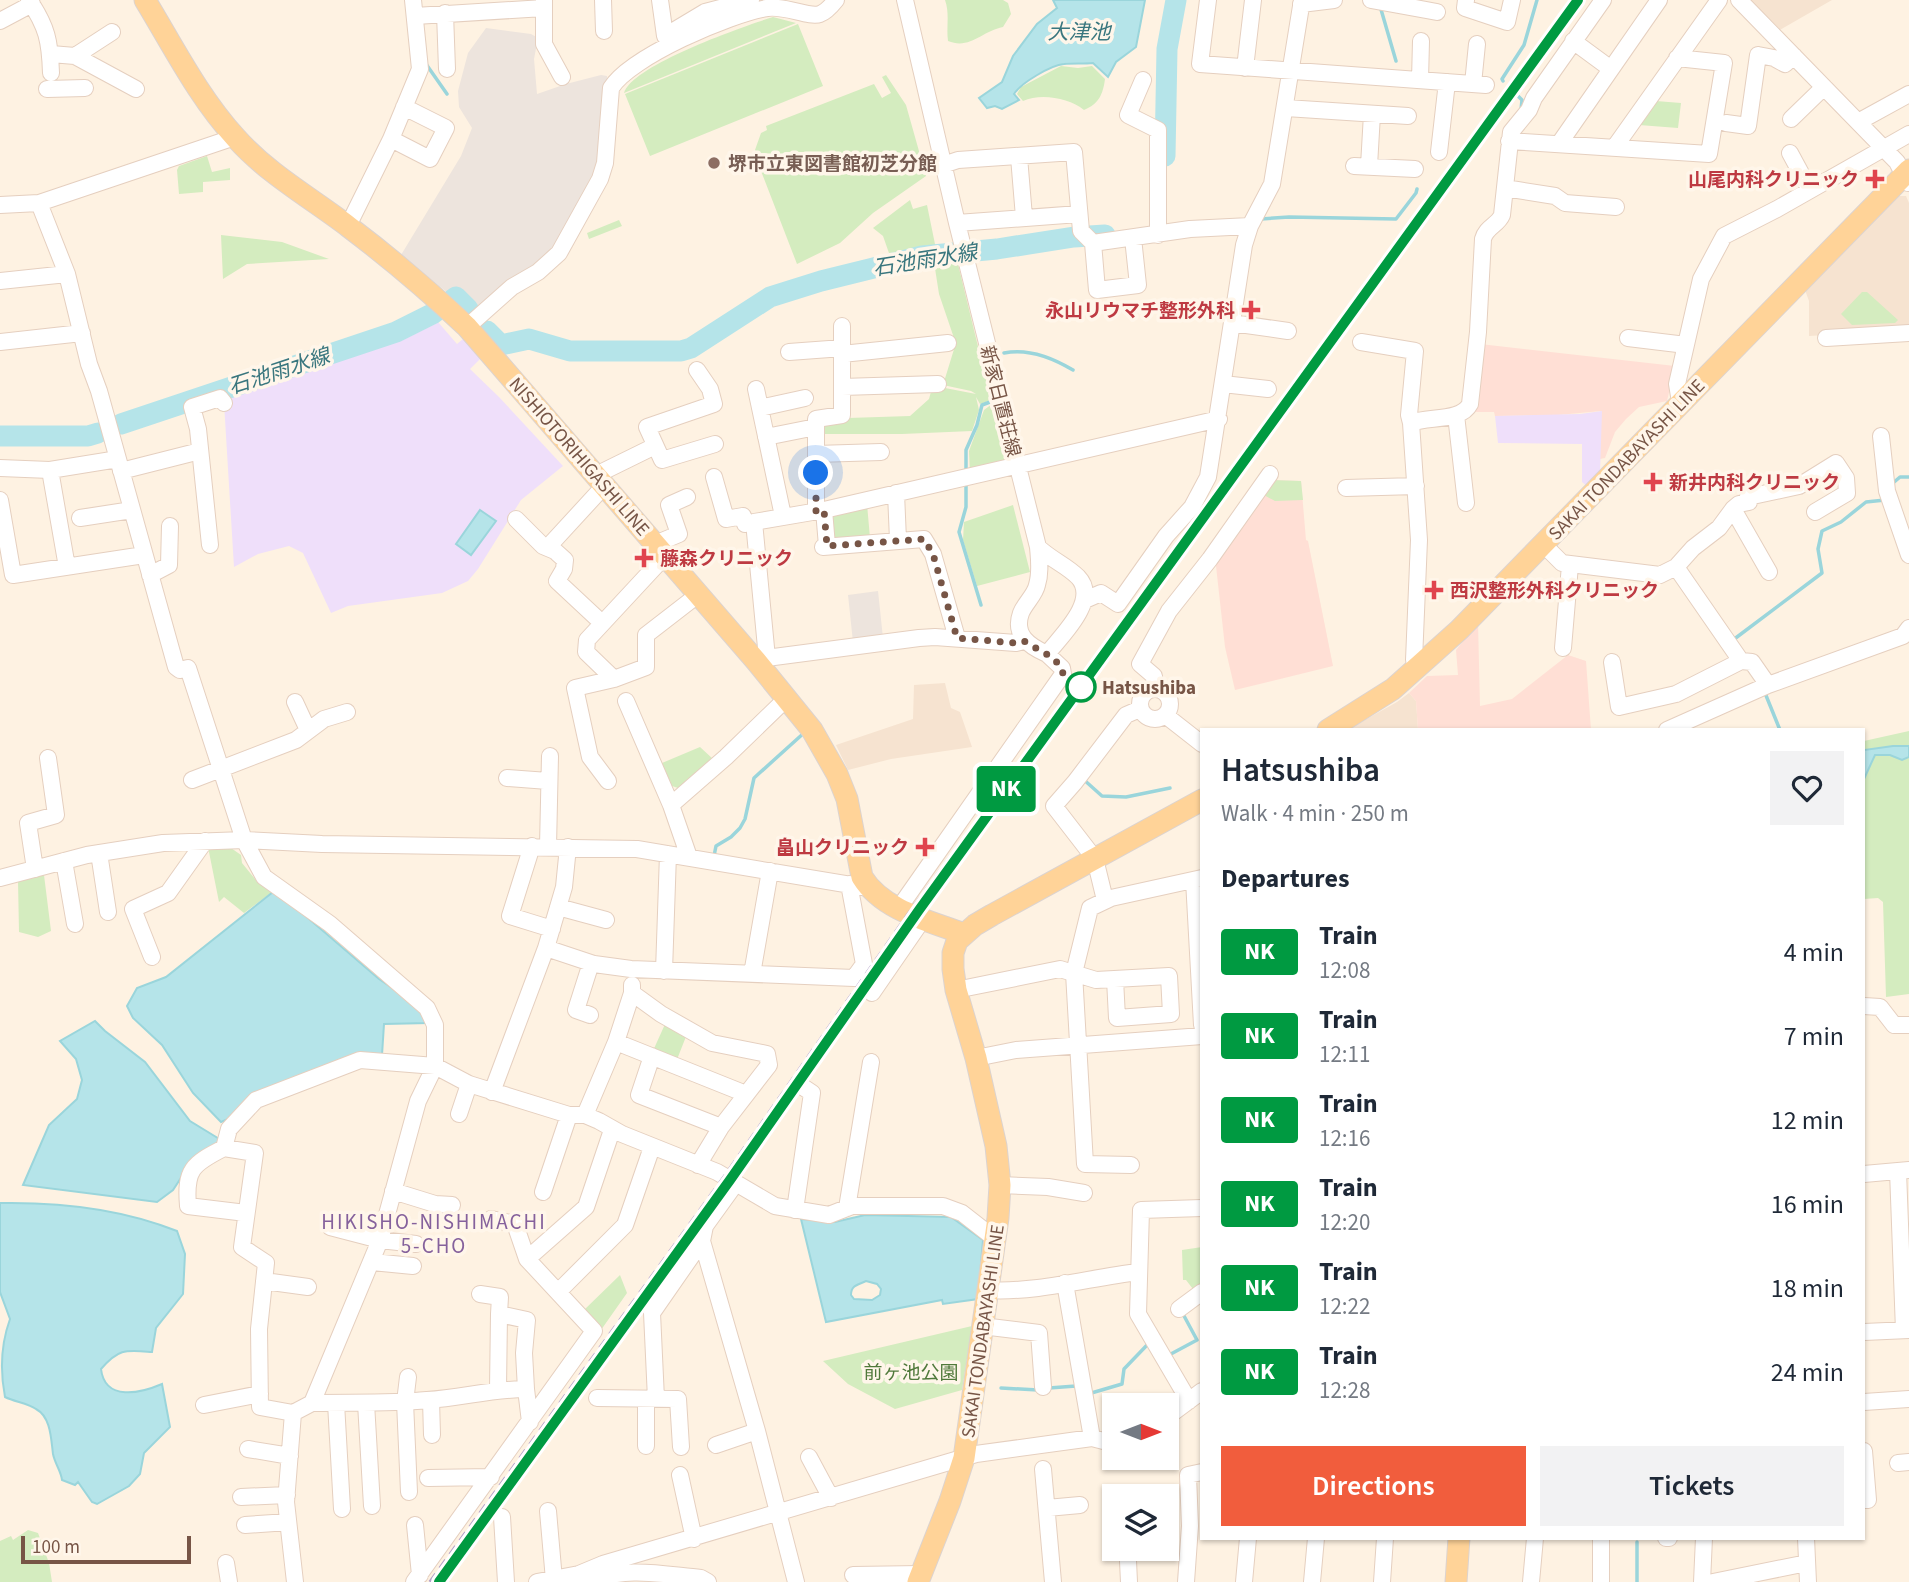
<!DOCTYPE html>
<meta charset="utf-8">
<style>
:root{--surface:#fff;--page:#f2f2f3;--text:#1f2937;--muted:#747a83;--accent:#f15d3d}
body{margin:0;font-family:"Source Sans 3","Noto Sans JP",sans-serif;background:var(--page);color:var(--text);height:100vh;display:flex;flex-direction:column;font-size:26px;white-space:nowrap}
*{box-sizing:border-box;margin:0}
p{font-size:23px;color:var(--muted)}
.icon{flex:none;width:38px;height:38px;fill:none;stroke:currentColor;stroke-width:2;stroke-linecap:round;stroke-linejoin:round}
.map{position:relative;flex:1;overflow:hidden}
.side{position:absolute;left:1200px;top:728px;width:665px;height:812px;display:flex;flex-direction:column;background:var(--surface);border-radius:0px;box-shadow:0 2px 5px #0004}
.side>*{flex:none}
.badge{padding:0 14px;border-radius:5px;font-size:24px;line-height:46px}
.needle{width:46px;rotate:90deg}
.buttons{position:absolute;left:1102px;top:1393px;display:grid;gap:14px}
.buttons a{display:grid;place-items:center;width:77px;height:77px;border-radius:0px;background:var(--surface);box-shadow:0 2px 5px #0004;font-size:35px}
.scale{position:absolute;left:21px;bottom:18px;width:170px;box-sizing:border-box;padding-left:7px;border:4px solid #775546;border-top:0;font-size:19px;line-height:24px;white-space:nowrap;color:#775546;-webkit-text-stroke:5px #fff6ea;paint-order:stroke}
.you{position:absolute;width:35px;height:35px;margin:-18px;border:5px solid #fff;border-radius:50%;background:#1a73e8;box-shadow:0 0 0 10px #1a73e833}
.map>.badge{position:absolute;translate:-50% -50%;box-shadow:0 0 0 4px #fff}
h2{padding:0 21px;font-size:26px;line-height:63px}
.round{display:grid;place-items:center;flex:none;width:74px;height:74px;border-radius:0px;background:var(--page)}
.summary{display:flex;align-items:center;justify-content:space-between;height:119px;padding:0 21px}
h1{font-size:33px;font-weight:600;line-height:52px}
.primary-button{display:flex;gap:14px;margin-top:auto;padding:14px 21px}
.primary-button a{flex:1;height:80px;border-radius:0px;background:var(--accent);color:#fff;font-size:28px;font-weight:600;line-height:80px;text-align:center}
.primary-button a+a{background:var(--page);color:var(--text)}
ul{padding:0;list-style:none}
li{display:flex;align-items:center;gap:21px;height:84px;padding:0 21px}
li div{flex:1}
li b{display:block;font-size:26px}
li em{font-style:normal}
li .badge{min-width:77px;font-weight:700;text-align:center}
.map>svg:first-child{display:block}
</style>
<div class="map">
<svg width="1909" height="1582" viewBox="0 0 1909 1582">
<rect width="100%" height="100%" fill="#fef2e2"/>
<path fill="#f6e3d0" d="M1746 0H1832L1778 31Z
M1897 196H1906L1909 203V330L1809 336V301L1805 290Z
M945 683 951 708 960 712 972 747 891 759 848 770 836 745 913 719 914 685Z
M1409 693 1416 701 1418 730H1347L1397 702Z"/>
<path fill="#ffdfd5" d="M1480 344 1675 366 1667 401 1639 407 1626 419 1615 432 1605 458 1600 459 1601 411 1558 415 1495 416 1494 412H1469Z
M1271 480 1301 481 1306 540 1308 541 1333 666 1235 690 1225 647 1215 557Z
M1478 622 1480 706 1512 699 1568 655 1586 661 1591 730H1418L1416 701 1409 693 1427 676 1458 675 1456 650Z"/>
<path fill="#ede4dd" d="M486 28 531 34 538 38 534 59 537 94 566 84 601 75 607 76V89L599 165 553 251 479 310 463 291 455 289 448 293 401 255 461 156 472 128 459 107 458 91 468 53Z
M878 591 883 638 853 642 848 595Z"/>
<path fill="#efdffa" d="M438 322 457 344 463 339 480 359 470 369 499 397 563 466 521 500 478 569 468 581 442 593 348 606 331 613 303 553 289 546 258 554 234 567 224 403 227 396 418 332Z
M1602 411 1600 473 1588 487 1582 482V444L1498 443 1495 416 1580 414Z"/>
<path fill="#d4ecbf" d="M945 0H1003L1008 3 1011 14 1003 27C982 31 970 50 948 41 946 27 950 14 945 0Z
M773 17 796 23 624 93C632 65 744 26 773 17Z
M798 24 823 86 650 156 625 94Z
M1061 66 1078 68 1092 66 1105 79C1103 94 1099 104 1084 110 1069 98 1041 93 1023 101L1017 94 1021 87Z
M886 75 906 105 926 176 873 213 840 243 797 264 756 158 758 157 755 150 761 133 767 130 766 126 874 84 882 98 891 93 882 77Z
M1656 101 1681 103 1678 128 1639 125Z
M207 156 212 172 230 168V180L203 182V192L179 194 177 170 179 166Z
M910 200 913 209 927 205 936 249 890 256 883 236 873 228Z
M619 220 622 226 589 239 587 233Z
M221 235 282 242 329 259 247 264 223 279Z
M957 260 991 400 980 404 976 397 979 410 972 431 902 434H820L822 422 848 418 910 416 929 399 932 388H945L976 394 971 391 943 385 955 346V341L939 294 934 262Z
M1862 292H1867L1898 320 1895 323 1852 325 1841 314Z
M992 404 1006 466 970 474 969 451 984 410Z
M1271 480 1301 481 1303 500 1275 501 1262 494Z
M867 504 870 538 834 541 829 515Z
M1013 505 1030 572 977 586 963 540 964 522Z
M1909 731V994L1886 997 1883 902 1878 898 1864 899V741Z
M700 747 713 759 678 788 672 786 662 763Z
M208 847 231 848 241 855 242 863 259 884 263 881 275 890 244 913 224 897 219 902Z
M44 875 51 931 38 937 19 932 18 881Z
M666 1022 687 1034 676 1062 652 1053Z
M1202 1247V1288L1196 1293 1186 1280H1183L1182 1250Z
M620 1275 627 1293 601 1330 583 1311Z
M972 1326 962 1390 895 1409 848 1384 823 1361Z
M28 1530 38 1533 49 1563 52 1582H0V1541L11 1536 13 1540Z"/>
<path fill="#b5e4e9" stroke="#9ad5db" stroke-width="2" fill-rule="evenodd" d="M1053 0H1145L1136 47 1116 62 1108 77 1093 63C1083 64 1074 63 1064 64 1051 65 1021 83 1014 94L1019 100 1002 109 995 106 987 108 979 98 1002 82 1013 56 1037 24 1057 8Z
M480 510 496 521 471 555 456 544Z
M1893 746H1909V757L1902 760 1890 755H1875L1864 779V750Z
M273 892 301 912 379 979 426 1011 428 1023 384 1024 382 1055 221 1122 193 1093 162 1045 133 1018 127 1006 137 988 166 977Z
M95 1021 105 1031 145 1062 190 1121 221 1140 190 1164 173 1190 157 1202 23 1185 49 1125 77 1099 82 1080 76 1059 60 1041Z
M0 1203C59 1202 122 1209 177 1231L185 1254 183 1294 156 1328 152 1352C126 1350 119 1348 101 1369 105 1402 141 1393 162 1384L170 1427 144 1453 140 1474 129 1486 97 1504 92 1502 78 1482 75 1485 62 1480C61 1471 55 1464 53 1454 51 1439 51 1417 36 1409 28 1403 15 1402 5 1397 0 1371 1 1344 10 1319L0 1292Z
M865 1215 951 1217 983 1240 978 1299 943 1304 942 1300 826 1322 801 1219 835 1222ZM866 1281 877 1284 881 1289 880 1295 872 1300 854 1299 851 1295C851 1285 858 1285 866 1281Z"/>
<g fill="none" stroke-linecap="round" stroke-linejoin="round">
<path stroke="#9ad5db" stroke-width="3.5" d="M1380 6 1396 61
M426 64 447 94
M1503 81 1502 79 1524 45 1537 0
M1514 92 1522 100 1521 110
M1261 219 1289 217 1396 219 1416 193 1417 189
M1004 353C1028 348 1053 358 1073 370
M966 472V450L977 425 982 405 990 402
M966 482V507L959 532 981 605
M1893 483 1900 477H1909
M1733 640 1822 573 1818 549 1822 531 1841 522 1866 502 1885 500
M1765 693 1780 730
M1083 779 1102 796 1126 797 1170 788
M714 856 716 846 731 837 740 828 745 819 754 778 805 732
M1169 1355 1197 1340 1183 1314
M1001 1388 1038 1390
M1049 1388 1076 1386 1079 1388
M1088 1394 1122 1384 1124 1369 1149 1343
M1637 1542V1582"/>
<path stroke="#b5e4e9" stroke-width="21" d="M1165 156 1167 49 1176 0
M452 300 456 297 468 309
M487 331 501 345 529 339 570 351H681L691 348 770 297 821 281 922 256 997 249 1074 237 1105 235
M121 424 396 332 434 313
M0 436H88L98 433"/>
<defs>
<path id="minor" d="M29 0C47 27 50 41 51 73
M544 0V44L562 77
M603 0 604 31
M660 0 665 36 705 12 751 0
M905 0 957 223 1038 547C1039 560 1041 572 1037 585 1035 595 1025 603 1021 613 1013 635 1029 646 1047 654 1061 636 1100 600 1078 577 1066 565 1050 559 1038 547
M1208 0 1200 64 1486 85
M1371 0 1437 12
M1466 0 1465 8 1507 22 1512 0
M1739 0 1897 162 1908 183
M1301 4 1334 0
M445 13 447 69
M415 16 544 8
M0 21 32 4
M1573 41 1611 69
M51 54 75 56 136 89
M75 56 112 32
M1245 68 1253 0
M1143 80 1128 115 1158 130V235
M1420 80 1421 41
M1473 84 1477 44
M47 89 85 88
M1286 108 1408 116
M1791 119 1824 87
M1858 122 1909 94
M1726 123 1748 126 1758 55 1774 58 1785 64 1794 56
M391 139 430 159 446 128 404 107
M1509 141 1709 154 1724 63 1677 58
M1559 144 1659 0
M1614 148 1719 0
M1439 152 1447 82
M1790 153 1810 190
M1019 157 1024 217
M943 165 958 160 1074 152 1081 231 1093 243 1190 229 1250 226
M1354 166 1415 169
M1369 166 1372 114
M1505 188 1555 196 1565 203 1616 207
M39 203 67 274 89 364 99 391 176 667 180 670 188 668 244 840 264 877 330 924 427 1008 435 1025V1066L469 1084 569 1115H585L599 1121 622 1134 717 1172 775 1206 829 1215 852 1206H943L962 1213 994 1238
M0 205 39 203 235 137
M957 223 1079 214
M348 226 391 139 420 69 413 0
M1093 243 1097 290 1138 285 1133 238
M0 281 67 274
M1232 323 1288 331
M467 327 512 287 538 272 559 253 600 179 605 163 611 88C630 57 730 14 767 8 785 5 809 18 820 14 826 12 832 5 836 0
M1628 338 1686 345
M1826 338 1909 333
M0 342 82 333
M1361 342 1415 351 1409 415 1411 423
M789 352 843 348
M842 354 948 343
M697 370 710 389 714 404 647 427 662 460 715 444
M1223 384 1268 389
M842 387 938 384
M756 389 783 516
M1683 401 1679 396 1677 384 1701 279 1724 236 1777 209 1909 134
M760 408 805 398
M1456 415 1466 503
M1881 436 1887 491 1909 555
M766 437 816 427
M816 454 881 452
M0 468 50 470 118 459
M50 470 67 567
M121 471 200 451
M596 475 655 446
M714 477 726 519 743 516 745 524 754 522
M1346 488 1416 486
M896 493 898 540
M0 500 13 575 144 555
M1733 509 1769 572
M824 510 827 546
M816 511V419L842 415V326
M80 518 132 510
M516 519 543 546 555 551 565 560 564 569 557 581 602 623
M655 544 679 534 669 505 687 497
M1543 544 1562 563 1660 575 1676 567 1693 548 1719 528 1733 509 1739 504 1749 502 1748 497 1799 486 1836 463 1846 478 1847 493 1815 512
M210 545 198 429 192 407 220 398 224 403
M548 547 605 485
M823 547 924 539 933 554 957 638
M150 575 169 565 170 526
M1085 600 1101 593 1118 604 1166 536 1192 507 1208 477 1244 245 1250 226 1272 184 1302 0
M1563 648 1570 565
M767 658 754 522 824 510 1219 419
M1741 661 1752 662 1768 685
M1612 662 1619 707 1676 694 1741 661 1676 567
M764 666 767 658 774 657 919 638 935 637 1016 643 1024 641
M1420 667 1414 660 1419 540 1411 423C1428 416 1461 422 1470 404L1478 332 1483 239C1486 227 1498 225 1502 215L1511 132 1529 110 1534 98 1603 0
M614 679 586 652 587 640 665 556
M1155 689 1154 676 1140 664 1169 611 1210 559 1270 474
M1140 704a15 15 0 1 1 30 0a15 15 0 1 1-30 0Z
M626 701 671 805 689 857
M295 702 308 730
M1165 715 1202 744
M1667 730 1768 685 1903 636 1909 628
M507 778 548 781
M192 780 296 740 324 719 347 712
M608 781 590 757 575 688 614 679 646 667V635L699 594
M671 805 726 757 787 698
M532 846 510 916 552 929
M548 847 550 756
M568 847 564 887 546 948 594 964 631 969 854 978 864 964 849 884
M99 853 108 912
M64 861 75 924
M35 869 28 823 56 815 48 758
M0 878 87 855 163 843 244 840 322 844 637 849 869 888
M1194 880 1202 1025
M1105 900 1095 859 1054 806 1075 782 1126 715 1140 709
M558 907 606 920
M899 908 1063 674 1062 668 1047 654
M152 957 133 909 168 893 205 841
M664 971 668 854
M752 974 770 871
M956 990 1060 969 1096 980 1169 976 1171 1014 1117 1018 1115 979
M632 993 661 1014 712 1043 767 1054 769 1065 721 1127 698 1165
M872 993 923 919
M1864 1006 1880 1007 1894 1025H1909
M590 1015 576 1010 591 963
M616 1042 746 1094
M652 1056 639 1095 721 1127
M976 1058 1016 1050 1202 1036
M492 1092 546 948
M459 1114 469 1084
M585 1115 616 1042 632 993V985
M224 1148C192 1164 185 1170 188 1206L246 1213
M1131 1165 1085 1164 1074 973 1090 908 1111 898 1202 878
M1898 1171 1904 1330
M1864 1174 1909 1170
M736 1183 705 1226 702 1241 757 1431 796 1582
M1000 1185 1048 1187 1084 1193
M393 1191 435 1204 452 1205
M543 1192 569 1115
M847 1208 871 1062
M795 1210 812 1093 803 1087
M330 1227 380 1240 416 1244
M527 1259 586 1207 612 1130
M372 1262 413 1266
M264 1281 308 1287
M1065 1283 1092 1438
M987 1290C1038 1293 1088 1278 1138 1272
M558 1292 625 1225 652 1147
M480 1294 500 1297 499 1314
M1179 1309 1202 1292
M982 1326 1039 1333 1043 1387
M1864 1332 1909 1330
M408 1377 405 1402 409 1492
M498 1389 499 1314 527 1320 524 1353 526 1389
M597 1398 678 1399 681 1447
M646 1399V1446
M656 1399 652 1313 702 1241
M431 1400 432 1435
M1189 1401 1138 1314 1141 1210 1202 1208
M1864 1402 1909 1399
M312 1403C350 1402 389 1404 427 1400 461 1398 492 1389 526 1389L530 1422
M336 1403 342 1509
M366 1403 372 1506
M204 1405 260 1394
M293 1413 260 1407 259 1329 266 1263 242 1247 255 1153 224 1148 229 1129 256 1100 360 1060 435 1066 418 1101 380 1240 312 1403 293 1413 286 1502 295 1582
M1167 1417 1202 1391
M716 1445 757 1431
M248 1449 290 1456
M1864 1451 1868 1500H1864
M809 1457 831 1498
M1898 1463 1909 1462
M1043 1469 1053 1582
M680 1475 694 1539
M428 1478 491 1477
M241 1497 287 1495
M1047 1508 1080 1505
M548 1511 554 1580
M502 1517 506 1582
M245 1525 288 1522
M415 1525 420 1575
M1666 1538H1669
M1806 1538 1808 1582
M1128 1561 1129 1582
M226 1563 229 1582
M853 1575 921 1574
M414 1582 594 1331 527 1259 515 1224 491 1219
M537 1582 579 1574 603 1564 976 1454 1092 1438 1115 1444
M587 1582C627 1566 659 1574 701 1578L708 1582
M1186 1582 1190 1526 1188 1475 1202 1472
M1244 1582 1248 1538
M1312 1582 1316 1538
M1382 1582 1385 1538
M1531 1582 1535 1538
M1601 1582V1538
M1702 1582 1704 1538
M1713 1582 1807 1563"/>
<path id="major" d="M145 0C173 46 199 98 236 138 268 174 311 198 349 227 390 258 429 291 467 327L756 661 812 730 837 774 847 799 862 877C883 911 930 921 964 934
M1328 730 1393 689 1459 630 1909 170
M918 1582 950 1501 964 1458 998 1218 1000 1185 996 1146 976 1058 956 990 953 969V953L957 941 975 925 992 915 1202 800
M1456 1582 1459 1538"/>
</defs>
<use href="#minor" stroke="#e5cfbf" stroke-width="18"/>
<use href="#major" stroke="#dcd3cf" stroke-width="23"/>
<use href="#minor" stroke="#fff" stroke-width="16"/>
<use href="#major" stroke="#ffd398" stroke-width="21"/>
<path stroke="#b3a0c8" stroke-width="3.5" stroke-dasharray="10 7" stroke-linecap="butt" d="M430 1582 724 1177 909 913 1182 541 1571 0"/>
</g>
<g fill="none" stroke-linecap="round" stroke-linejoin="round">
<defs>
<path id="line" d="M439 1582 730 1180 919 910 1578 0"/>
</defs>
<use href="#line" stroke="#fff" stroke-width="16"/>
<use href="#line" stroke="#009a41" stroke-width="10"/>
<path stroke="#775546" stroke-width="7" stroke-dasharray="0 12.6" d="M816 473V511L824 510 827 546 924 539 933 554 957 638 1016 643 1024 641C1037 650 1060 657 1063 674L1081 687"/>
</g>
<circle fill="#8d6e63" stroke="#fff6ea" stroke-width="2.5" cx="714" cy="163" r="7"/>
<g fill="#e0444e" stroke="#fff6ea" stroke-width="2.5">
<path d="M1871.5 168.5h7v7h7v7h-7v7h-7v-7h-7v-7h7z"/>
<path d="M1247.5 299.5h7v7h7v7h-7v7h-7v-7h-7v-7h7z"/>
<path d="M1649.5 471.5h7v7h7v7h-7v7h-7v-7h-7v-7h7z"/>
<path d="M640.5 547.5h7v7h7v7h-7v7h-7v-7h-7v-7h7z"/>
<path d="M1430.5 579.5h7v7h7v7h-7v7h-7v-7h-7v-7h7z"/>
<path d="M921.5 836.5h7v7h7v7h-7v7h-7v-7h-7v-7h7z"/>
</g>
<circle fill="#fff" stroke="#009a41" stroke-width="3.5" cx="1081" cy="687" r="14"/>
<g text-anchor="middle" stroke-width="7" stroke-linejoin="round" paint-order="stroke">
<g font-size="19" font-weight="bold" fill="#785e54" stroke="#fff6ea" text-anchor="start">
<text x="728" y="170">堺市立東図書館初芝分館</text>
</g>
<g font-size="19" font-weight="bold" fill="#be3a42" stroke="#fff6ea" text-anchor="end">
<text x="1859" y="186">山尾内科クリニック</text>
<text x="1235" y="317">永山リウマチ整形外科</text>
<text x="1669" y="489" text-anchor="start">新井内科クリニック</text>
<text x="660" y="565" text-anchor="start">藤森クリニック</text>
<text x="1450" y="597" text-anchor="start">西沢整形外科クリニック</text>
<text x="909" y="854">畠山クリニック</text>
</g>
<g font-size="19" fill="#775546" stroke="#fff6ea">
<text transform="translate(1001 401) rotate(76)" y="7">新家日置荘線</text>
<text transform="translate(580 456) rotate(49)" y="7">NISHIOTORIHIGASHI LINE</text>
<text transform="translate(1626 459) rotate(-46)" y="7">SAKAI TONDABAYASHI LINE</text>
<text transform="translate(982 1331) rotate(-82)" y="7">SAKAI TONDABAYASHI LINE</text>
</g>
<g font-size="19" font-weight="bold" fill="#775546" stroke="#fff6ea" text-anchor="start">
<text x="1102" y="694">Hatsushiba</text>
</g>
<g font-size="19" fill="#50793b" stroke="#fff6ea">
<text x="911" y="1379">前ヶ池公園</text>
</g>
<g font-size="21" font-style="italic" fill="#39767e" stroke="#fff6ea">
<text x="1079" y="39">大津池</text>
<text transform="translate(925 260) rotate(-9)" y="7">石池雨水線</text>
<text transform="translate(279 371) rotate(-18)" y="7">石池雨水線</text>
</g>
<g font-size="21" letter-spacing="2" fill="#85619c" stroke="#fff6ea">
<text x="434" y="1229">HIKISHO-NISHIMACHI<tspan x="434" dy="24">5-CHO</tspan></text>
</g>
</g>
</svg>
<div class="buttons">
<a><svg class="needle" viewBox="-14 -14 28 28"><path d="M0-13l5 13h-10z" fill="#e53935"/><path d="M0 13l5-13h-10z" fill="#747a83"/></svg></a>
<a><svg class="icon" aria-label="layers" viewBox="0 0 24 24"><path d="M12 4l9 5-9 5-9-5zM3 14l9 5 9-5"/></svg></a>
</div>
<div class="scale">100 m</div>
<div class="you" style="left:816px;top:473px"></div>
<b class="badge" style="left:1006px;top:789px;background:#009a41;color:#fff">NK</b>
<section class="side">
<div class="summary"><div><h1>Hatsushiba</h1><p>Walk · 4 min · 250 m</p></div><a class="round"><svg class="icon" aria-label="heart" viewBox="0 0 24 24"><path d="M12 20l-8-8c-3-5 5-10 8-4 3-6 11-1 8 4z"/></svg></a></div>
<h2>Departures</h2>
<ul>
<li><span class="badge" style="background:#009a41;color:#fff">NK</span><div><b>Train</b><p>12:08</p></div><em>4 min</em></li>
<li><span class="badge" style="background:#009a41;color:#fff">NK</span><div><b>Train</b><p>12:11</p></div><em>7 min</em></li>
<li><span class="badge" style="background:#009a41;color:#fff">NK</span><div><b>Train</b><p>12:16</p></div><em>12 min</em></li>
<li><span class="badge" style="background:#009a41;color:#fff">NK</span><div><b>Train</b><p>12:20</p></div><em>16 min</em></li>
<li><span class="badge" style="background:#009a41;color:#fff">NK</span><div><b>Train</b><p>12:22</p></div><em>18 min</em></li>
<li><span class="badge" style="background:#009a41;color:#fff">NK</span><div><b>Train</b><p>12:28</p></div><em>24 min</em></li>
</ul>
<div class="primary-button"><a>Directions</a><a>Tickets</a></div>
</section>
</div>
